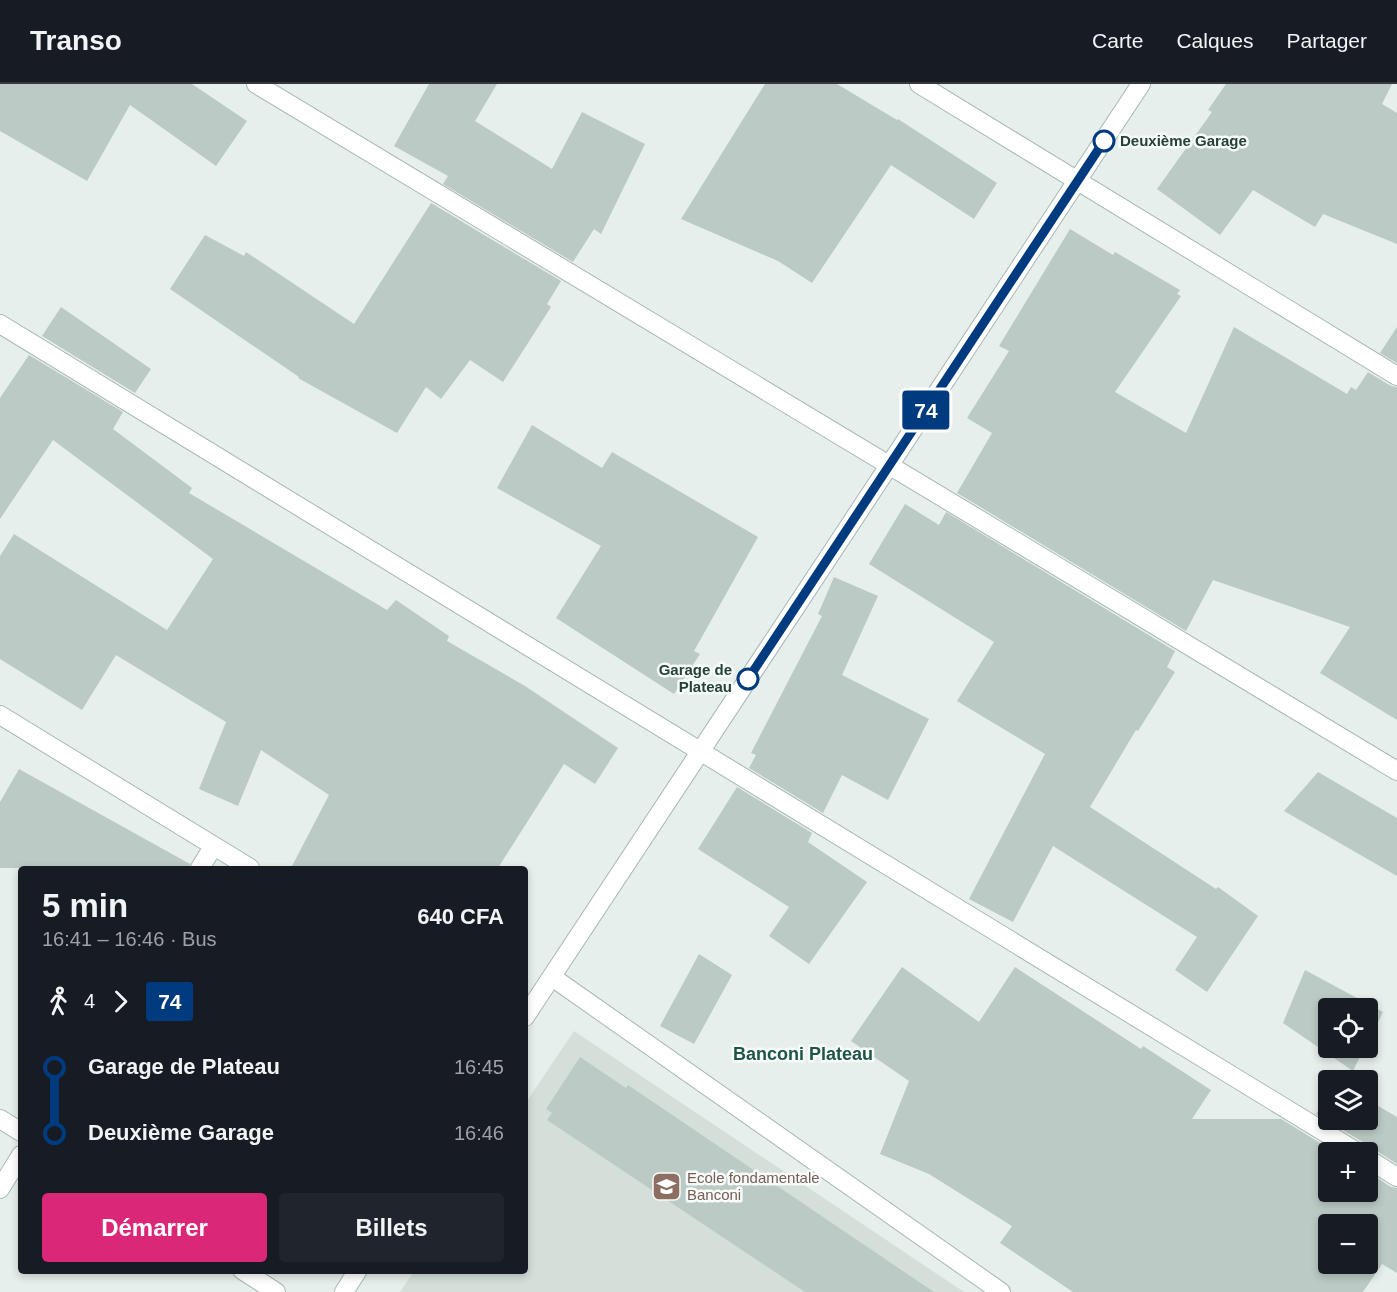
<!DOCTYPE html>
<html lang="fr">
<meta charset="utf-8">
<style>
:root{--surface:#171b24;--page:#20242c;--text:#f1f3f6;--muted:#9ea1a6;--line:#363941;--accent:#db2777}
body{margin:0;font-family:Arial,sans-serif;background:var(--page);color:var(--text);height:100vh;display:flex;flex-direction:column;font-size:22px;white-space:nowrap}
*{box-sizing:border-box;margin:0}
p{font-size:20px;color:var(--muted)}
.icon{flex:none;width:33px;height:33px;fill:none;stroke:currentColor;stroke-width:2;stroke-linecap:round;stroke-linejoin:round}
.map{position:relative;flex:1;overflow:hidden}
.details{position:absolute;left:18px;top:782px;width:510px;height:408px;display:flex;flex-direction:column;background:var(--surface);border-radius:6px;box-shadow:0 3px 9px #0003}
.details>*{flex:none}
.badge{padding:0 12px;border-radius:4px;font-size:21px;line-height:39px}
.fabs{position:absolute;left:1318px;top:914px;display:grid;gap:12px}
.fabs a{display:grid;place-items:center;width:60px;height:60px;border-radius:6px;background:var(--surface);box-shadow:0 3px 9px #0003;font-size:30px}
.map>.badge{position:absolute;translate:-50% -50%;box-shadow:0 0 0 3px #fff}
.legs{display:flex;align-items:center;gap:9px;height:66px;padding:0 24px;font-size:20px}
.legs p{margin-inline-start:auto}
.head{display:flex;align-items:center;justify-content:space-between;height:102px;padding:0 24px}
h1{font-size:33px;font-weight:700;line-height:45px}
.cta{display:flex;gap:12px;margin-top:auto;padding:12px 24px}
.cta a{flex:1;height:69px;border-radius:6px;background:var(--accent);color:#fff;font-size:24px;font-weight:700;line-height:69px;text-align:center}
.cta a+a{background:var(--page);color:var(--text)}
ul{padding:0 24px;list-style:none}
li{display:flex;align-items:center;gap:21px;height:66px;font-size:22px}
li i{display:grid;place-items:center;width:9px;height:100%;margin:0 8px;background:currentColor}
li i::after{content:'';width:15px;height:15px;margin:-8px;border:4px solid;border-radius:50%;background:var(--surface)}
li p{margin-inline-start:auto}
li:first-child i{background:linear-gradient(#0000 50%,currentColor 0)}
li:last-child i{background:linear-gradient(currentColor 50%,#0000 0)}
header{display:flex;align-items:center;gap:36px;box-sizing:border-box;height:84px;padding:0 30px;background:var(--surface);border-bottom:2px solid var(--line)}
header strong{font-size:28px}
nav{display:flex;gap:33px;margin-inline-start:auto;font-size:21px}
.map>svg:first-child{display:block}
</style>
<header>
<strong>Transo</strong>
<nav><a>Carte</a><a>Calques</a><a>Partager</a></nav>
</header>
<div class="map">
<svg width="1397" height="1208" viewBox="0 0 1397 1208">
<rect width="100%" height="100%" fill="#e6efeb"/>
<path fill="#d4dfda" d="M574 947 964 1208H400L414 1187 525 1186V1020Z"/>
<path fill="#bbcac4" fill-rule="evenodd" d="M0 0H192L247 37 216 82 130 21 87 97 0 47Z
M429 0H497L475 37 552 85 582 28 645 60 601 150 594 145 573 178 443 100 448 92 394 62Z
M765 0H837L897 36 898 35 997 99 974 135 891 81 812 199 778 177 681 135Z
M1226 0H1392L1382 20 1397 29V160L1323 130 1315 143 1253 106 1220 151 1157 105 1212 28 1208 26Z
M431 119 561 197 547 220 551 223 503 298 470 276 441 315 426 303 397 349 298 294 299 293 170 205 205 151 244 172 246 168 354 240Z
M1070 145 1113 171 1115 168 1180 206 1177 210 1181 212 1115 308 1186 349 1234 243 1347 310 1351 303 1356 306 1368 288 1391 302 1397 303V636L1320 589 1350 543 1213 496 1186 547 957 409 992 349 967 334 1009 267 999 262Z
M61 223 151 285 135 309 42 252Z
M1397 243V279L1380 269Z
M29 271 123 328 113 345 192 404 189 409 387 526 396 516 449 552 447 557 525 602 618 664 595 700 564 680 498 784H291L329 711 261 666 238 722 199 705 226 638 116 571 82 626 0 575V472L14 450 167 546 213 475 53 356 0 435V314Z
M532 341 602 384 612 368 758 453 694 567 700 570 674 610 556 534 601 462 497 404Z
M905 420 939 441 946 428 1175 567 1167 583 1175 588 1138 647 1136 646 1090 723 1216 805 1218 803 1258 832 1207 908 1175 886 1197 853 1053 762 1013 838 969 815 1045 670 957 617 994 558 869 480Z
M834 493 878 512 842 591 929 635 888 716 842 691 823 729 749 684 756 671 751 669 822 532 818 530Z
M19 685 190 780 189 784H0V718Z
M1318 688 1397 734V792L1284 727Z
M737 703 812 749 808 758 867 798 809 880 769 852 789 823 698 765Z
M699 870 732 891 694 960 660 942Z
M902 883 979 938 1015 883 1141 965 1143 962 1211 1006 1192 1035H1281L1335 1068H1329V1107H1368V1088L1391 1103 1397 1104V1189L1382 1180 1363 1208H1073L1000 1159 1012 1142 929 1090 880 1070 909 997 851 957ZM1329 1140H1368V1179H1329Z
M1305 886 1383 928 1368 958V924H1329V963H1365L1353 987 1283 939Z
M580 973 626 1004 628 1001 934 1208H805L547 1036 552 1029 546 1025Z
M1329 1008V1035H1368V1016L1397 1033V1080L1374 1065 1367 1064 1363 1058 1316 1030Z"/>
<g fill="none" stroke-linecap="round" stroke-linejoin="round">
<defs>
<path id="minor" d="M256 0 1397 687
M919 0 1397 292
M0 240 1357 1068
M0 631 250 784
M200 784 213 763
M552 893 1001 1208
M525 933 1141 0
M0 1035 21 1048
M1368 1075 1397 1093
M0 1105 21 1071
M242 1186 276 1208
M344 1208 358 1186"/>
</defs>
<use href="#minor" stroke="#a8b8b2" stroke-width="20"/>
<use href="#minor" stroke="#fff" stroke-width="18"/>
</g>
<g fill="none" stroke-linecap="round" stroke-linejoin="round">
<defs>
<path id="line-1" d="M748 595 1104 57"/>
</defs>
<use href="#line-1" stroke="#fff" stroke-width="14"/>
<use href="#line-1" stroke="#003b80" stroke-width="9"/>
</g>
<defs>
<symbol id="school-square" viewBox="-11 -11 22 22"><rect x="-9" y="-9" width="18" height="18" rx="4" fill="#8d6e63" stroke="#f7fbf9"/><path d="M0-5L7-2L0 1L-7-2ZM-4 1L0 2.5L4 1V4Q0 6-4 4Z" fill="#fff"/></symbol>
</defs>
<g fill-rule="evenodd">
<use href="#school-square" x="650" y="1086" width="33" height="33"/>
</g>
<g fill="#fff" stroke="#003b80" stroke-width="3">
<circle cx="1104" cy="57" r="10"/>
<circle cx="748" cy="595" r="10"/>
</g>
<g text-anchor="middle" stroke-width="5" stroke-linejoin="round" paint-order="stroke">
<g font-size="15" font-weight="bold" fill="#24423a" stroke="#f7fbf9" text-anchor="start">
<text x="1120" y="62">Deuxième Garage</text>
<text x="732" y="591" text-anchor="end">Garage de<tspan x="732" dy="17">Plateau</tspan></text>
</g>
<g font-size="15" fill="#785e54" stroke="#f7fbf9" text-anchor="start">
<text x="687" y="1099">Ecole fondamentale<tspan x="687" dy="17">Banconi</tspan></text>
</g>
<g font-size="18" font-weight="bold" fill="#1f5548" stroke="#f7fbf9">
<text x="803" y="976">Banconi Plateau</text>
</g>
</g>
</svg>
<div class="fabs">
<a><svg class="icon" aria-label="locate" viewBox="0 0 24 24"><circle cx="12" cy="12" r="6"/><path d="M12 2v4M12 18v4M2 12h4M18 12h4"/></svg></a>
<a><svg class="icon" aria-label="layers" viewBox="0 0 24 24"><path d="M12 4l9 5-9 5-9-5zM3 14l9 5 9-5"/></svg></a>
<a>+</a>
<a>−</a>
</div>
<b class="badge" style="left:926px;top:326px;background:#003b80;color:#fff">74</b>
<section class="details">
<div class="head"><div><h1>5 min</h1><p>16:41 – 16:46 · Bus</p></div><b>640 CFA</b></div>
<div class="legs"><svg class="icon" aria-label="walk" viewBox="0 0 24 24"><circle cx="13" cy="4" r="2"/><path d="M13 8l-2 6 4 7M11 14l-3 7M7 12l3-4h3l4 4"/></svg>4<svg class="icon" aria-label="forward" viewBox="0 0 24 24"><path d="M9 5l7 7-7 7"/></svg><b class="badge" style="background:#003b80;color:#fff">74</b></div>
<ul>
<li><i style="color:#003b80"></i><b>Garage de Plateau</b><p>16:45</p></li>
<li><i style="color:#003b80"></i><b>Deuxième Garage</b><p>16:46</p></li>
</ul>
<div class="cta"><a>Démarrer</a><a>Billets</a></div>
</section>
</div>
